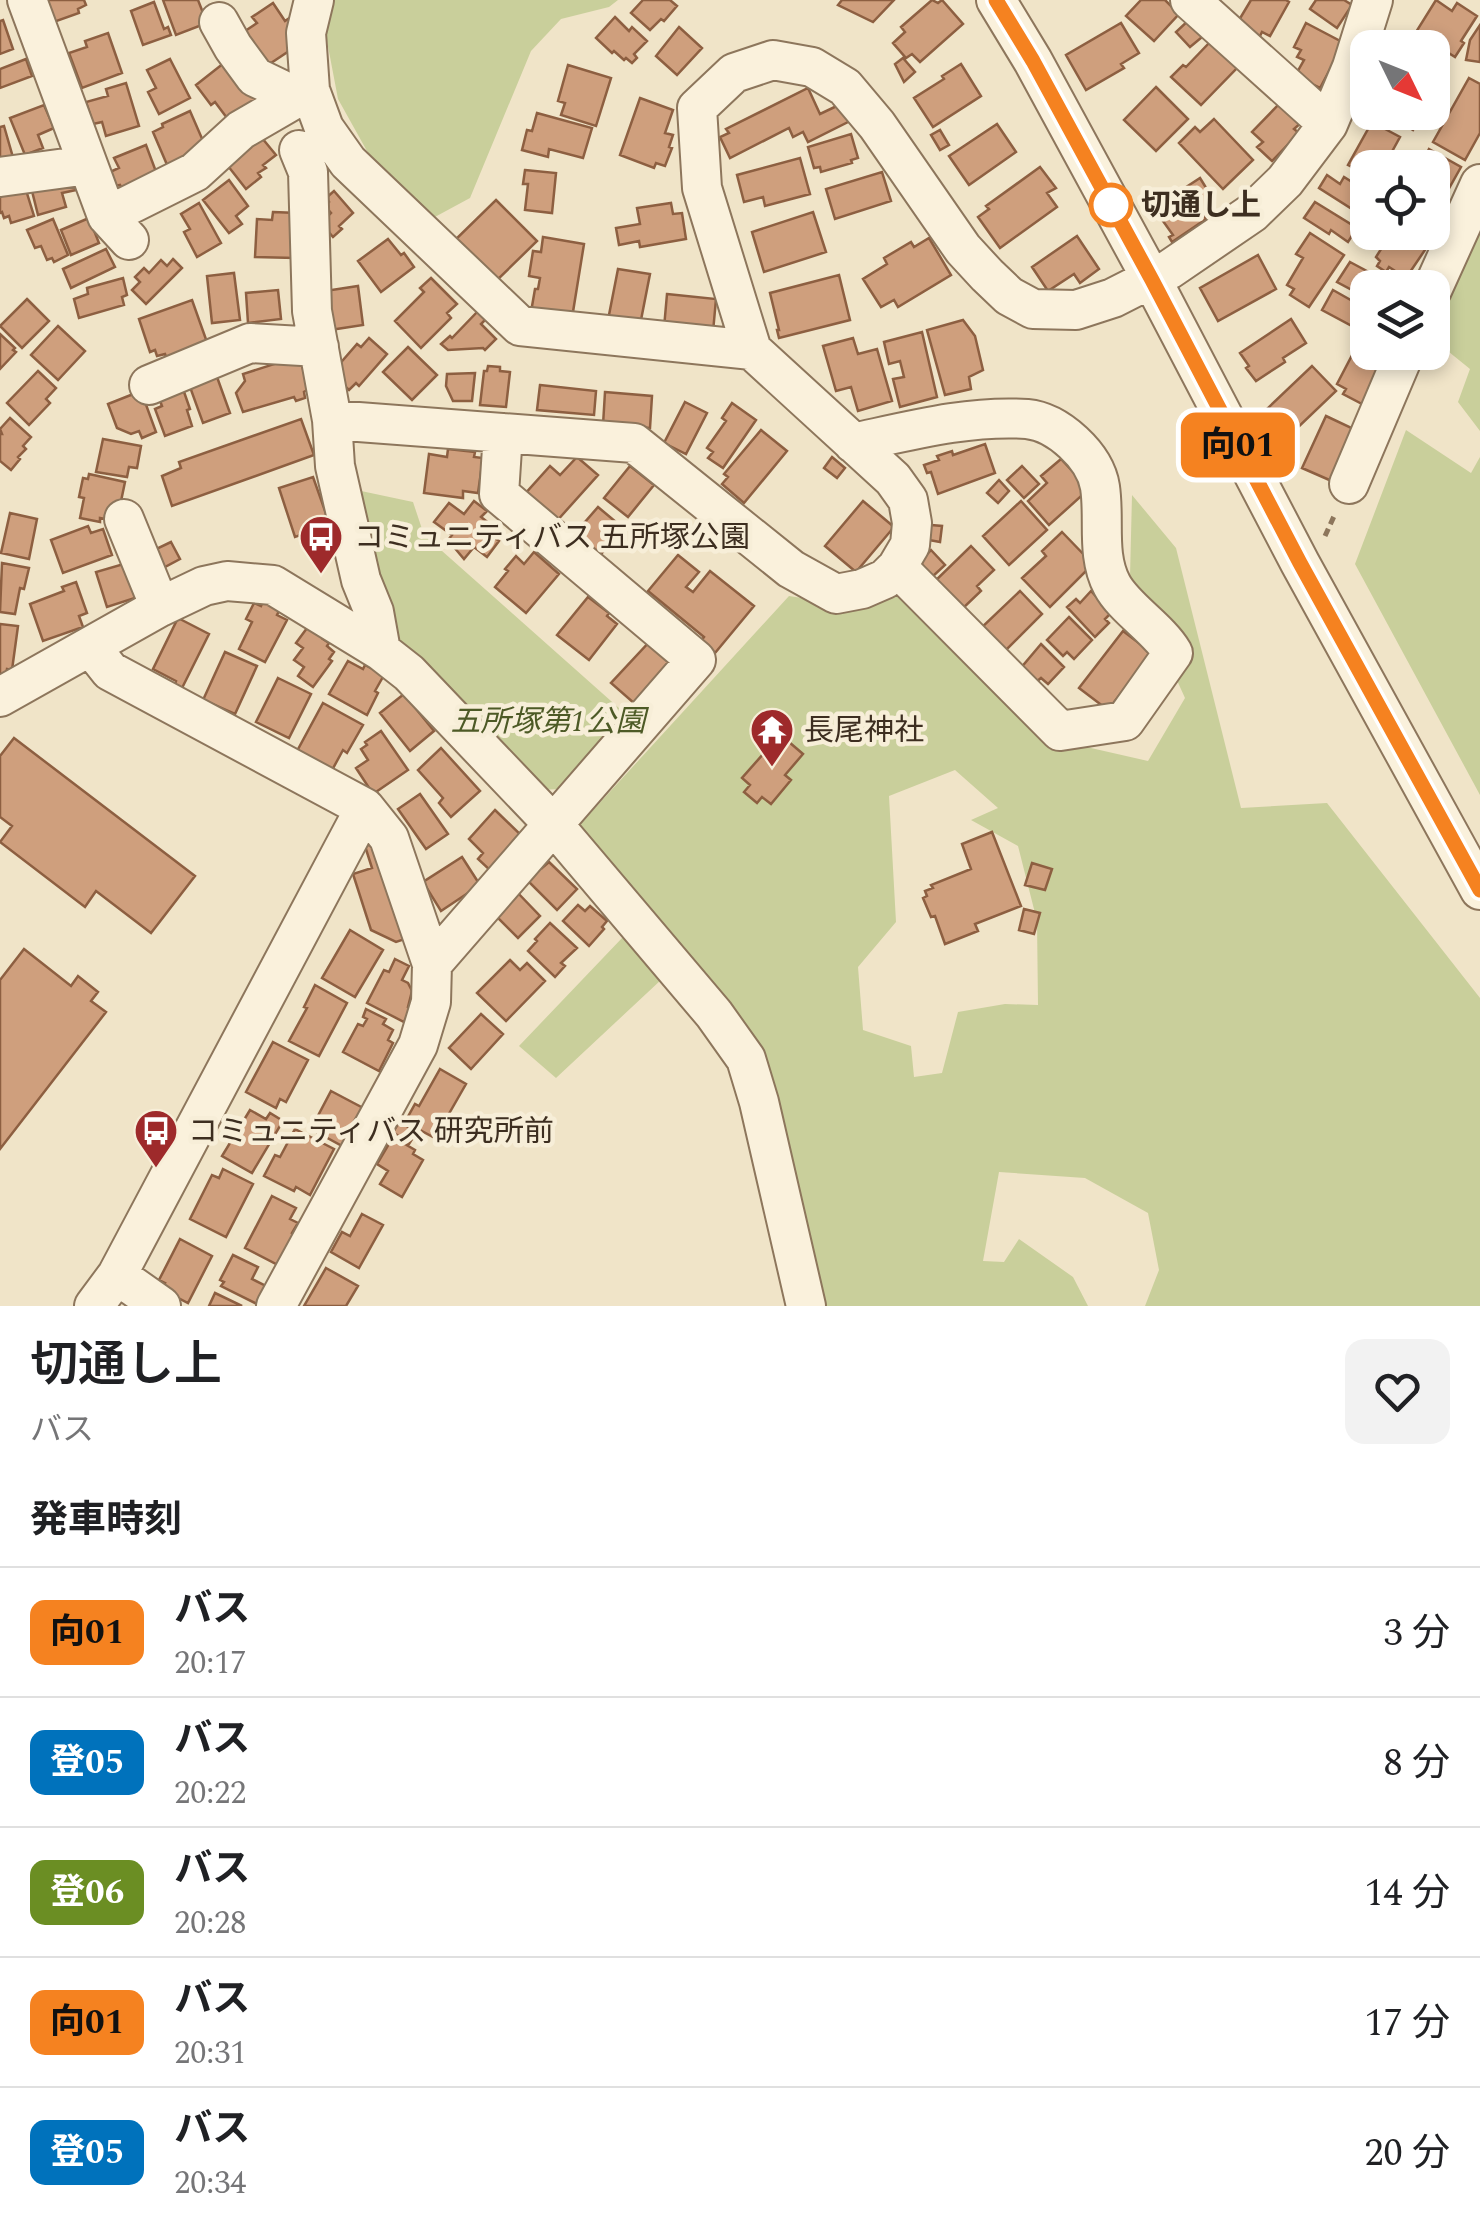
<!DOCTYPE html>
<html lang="ja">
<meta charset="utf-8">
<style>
:root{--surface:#fff;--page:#f2f2f2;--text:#202124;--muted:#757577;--line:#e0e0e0}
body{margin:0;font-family:Spectral,"Noto Sans JP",serif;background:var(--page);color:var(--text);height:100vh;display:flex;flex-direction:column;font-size:38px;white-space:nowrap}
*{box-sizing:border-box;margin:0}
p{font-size:32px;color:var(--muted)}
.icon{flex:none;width:55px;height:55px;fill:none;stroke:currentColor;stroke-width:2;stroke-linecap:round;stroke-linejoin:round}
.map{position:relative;height:1306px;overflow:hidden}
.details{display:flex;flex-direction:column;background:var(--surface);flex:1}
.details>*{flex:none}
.badge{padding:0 20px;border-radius:15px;font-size:35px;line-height:65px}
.needle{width:65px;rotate:133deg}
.controls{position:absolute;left:1350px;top:30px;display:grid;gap:20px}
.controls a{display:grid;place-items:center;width:100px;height:100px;border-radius:20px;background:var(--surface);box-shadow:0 5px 15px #0003;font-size:50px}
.map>.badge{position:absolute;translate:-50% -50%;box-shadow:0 0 0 5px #fff}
h2{padding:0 30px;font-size:38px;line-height:90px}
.round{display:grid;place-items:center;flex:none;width:105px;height:105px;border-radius:20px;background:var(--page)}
.summary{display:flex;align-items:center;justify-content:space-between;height:170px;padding:0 30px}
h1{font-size:48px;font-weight:600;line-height:75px}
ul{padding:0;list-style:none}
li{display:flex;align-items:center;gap:30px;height:130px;padding:0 30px;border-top:2px solid var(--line)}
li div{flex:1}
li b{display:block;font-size:38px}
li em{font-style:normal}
li .badge{min-width:110px;font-weight:700;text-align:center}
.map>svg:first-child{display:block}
</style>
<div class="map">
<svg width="1480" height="1306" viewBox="0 0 1480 1306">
<rect width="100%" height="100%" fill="#f0e4c8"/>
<path fill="#c9cf9b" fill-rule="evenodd" d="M329 0H618L609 7 561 19 531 51 470 198 433 218 372 160 338 99 323 20Z
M1480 214V431L1458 402 1470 369 1433 339V326Z
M1406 430 1471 473 1480 457V795L1355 564Z
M347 488 413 502 424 535 629 717 561 789 536 790 390 638Z
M1132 495 1176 548 1241 808 1327 803 1480 998V1306H1145L1159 1270 1148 1213 1085 1178 999 1172 983 1261 1004 1262 1019 1239 1073 1277 1088 1306H818L759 1050 574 831 789 596C834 603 861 604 905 594L1069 743 1148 761 1185 698 1130 577ZM955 770 998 808 971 820 1018 846 1037 921 1038 1005 1005 1004 958 1012 942 1073 914 1077 911 1046 863 1030 858 967 896 922 889 796Z
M623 937 662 979 556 1078 519 1046Z"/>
<path fill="#cf9f7d" stroke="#8d5f41" stroke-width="2.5" d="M43 0H84L86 5 78 9 79 13 51 23Z
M163 0H198L207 23 176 35Z
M643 0H670L677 6 664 21 661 19 650 30 631 13Z
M842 0H894L873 22 838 5Z
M932 0 938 3 942 0 963 24 920 62 912 54 906 58 893 43 905 32 901 27Z
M1141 0H1165L1179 14 1154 41 1126 16Z
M1251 0H1286L1289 2 1270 36 1262 32 1259 38 1236 25Z
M1316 0H1344L1352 5 1337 28 1310 9Z
M1436 0 1452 11 1457 3 1477 16 1461 41 1464 43 1455 57 1416 32Z
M154 2 164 29 168 27 171 35 143 45 131 11Z
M273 3 285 21 291 17 301 43 262 69 239 35 257 23 252 17Z
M615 17 629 31 632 27 647 41 634 54 637 58 632 63 626 58 624 60 614 51 612 53 596 38Z
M1192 17 1207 33 1190 47 1176 32Z
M3 20 13 49 0 54V21Z
M1121 23 1139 53 1121 64 1124 68 1086 90 1066 55Z
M1306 23 1344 43 1320 88 1295 76 1304 60 1297 57 1301 50 1294 47Z
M1480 25V62L1466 60 1470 40Z
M679 27 702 48 677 75 656 56Z
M108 33 122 73 82 88 69 53 87 47 85 41Z
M1211 41 1238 67 1201 105 1171 77 1183 65 1186 67Z
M903 58 915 72 904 82 895 64Z
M26 59 32 76 0 88V69Z
M170 59 190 98 159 114 148 92 156 88 147 70Z
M229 59 260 99 230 122 215 102 211 105 196 85Z
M961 64 981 96 933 127 914 98 944 79 942 76Z
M568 65 611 78 596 126 561 115 565 103 558 101Z
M1469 78 1480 84V133L1465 160 1433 142Z
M126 83 139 126 106 136 102 122 93 124 86 102 108 96 106 89Z
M1156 87 1188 119 1156 151 1124 120Z
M808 88 820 114 841 104 850 121 808 142 803 132 793 137 789 128 730 158 720 137 729 133 726 129Z
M640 98 673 110 665 133 673 135 669 147 672 148 665 166 656 163 654 168 620 155Z
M1282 101 1303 121 1294 129 1299 133 1272 161 1257 147 1263 142 1252 132Z
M44 105 54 128 38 135 43 148 25 155 10 118Z
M190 111 207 150 168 167 153 132 163 127 162 124Z
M1385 112H1424L1413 130Z
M537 113 592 128 583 158 549 149 548 157 522 150 527 130 532 131Z
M1214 119 1253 160 1223 189 1179 143 1195 127 1200 132Z
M1372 122 1400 137 1383 168H1368V175L1348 165Z
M997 124 1016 152 969 185 949 156Z
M4 126 14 161 0 165V127Z
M940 130 949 145 940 150 931 135Z
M851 134 858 158 851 160 852 163 821 172 820 167 814 168 808 147Z
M262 138 276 155 263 165 266 168 258 173 261 177 246 189 228 166Z
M146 145 158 177 123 191 120 185 115 186 110 172 119 168 114 158Z
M1429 149 1461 167 1447 192 1444 190 1432 210V168H1419Z
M800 158 810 194 765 206 763 197 744 202 737 175Z
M1040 167 1056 188 1047 193 1057 207 1000 248 978 217 989 209 986 206Z
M525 170 556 173 552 213 525 210 528 184H523Z
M882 172 891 201 835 219 826 189Z
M72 175 76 190 62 193 66 207 38 215 31 187Z
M1327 175 1340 184 1344 177 1368 192V209L1363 216 1319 188Z
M1200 178 1213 199 1208 203 1212 209 1203 214 1206 219 1172 242 1169 237 1173 235 1158 214 1161 212 1157 206Z
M229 180 248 206 236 216 242 224 229 233 203 200Z
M0 187H25L34 216 11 223 9 216 4 218 2 212 0 213Z
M334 191 353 213 339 226 342 229 333 237 321 223 331 213 325 206 329 202 326 198Z
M496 200 537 241 493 284 452 243Z
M1315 202 1357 228 1348 242 1331 230 1329 234 1304 218Z
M199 203 221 243 197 257 184 232 190 229 181 214Z
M671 203 673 214 682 213 686 239 640 247 639 241 619 245 616 228 640 224 637 208Z
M273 212 297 213 295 258 255 257 257 219 272 220Z
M813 212 826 252 764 272 752 232Z
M89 218 99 243 71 255 61 230Z
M53 219 68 255 54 262 52 258 47 260 41 246 35 248 27 230Z
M1392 232H1424L1433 238 1406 278 1389 267 1386 272 1377 266 1380 261 1376 257Z
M1310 233 1344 255 1309 307 1290 295 1294 289 1287 285 1303 258 1296 254Z
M1077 236 1099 269 1080 283 1074 274 1048 291 1032 267Z
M543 237 584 244 572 318 531 312 535 289H538L540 278 529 276 533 251 541 252Z
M929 238 951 275 898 307 894 300 881 307 863 279 887 264 884 258 911 242 914 247Z
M388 239 401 255 404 253 414 267 381 292 358 261Z
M106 249 115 267 71 288 63 269Z
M1258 255 1276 289 1218 321 1200 288Z
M173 259 182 268 146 304 132 290 140 282 135 277 144 268 149 273 161 260 167 266Z
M1350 262 1378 277 1372 288H1368L1367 298 1337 282Z
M618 269 650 274 640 325 608 320Z
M234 273 240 320 212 323 207 276Z
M839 275 850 320 779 338 777 330H779L770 293Z
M123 278 127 295 122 297 124 305 79 318 74 299 88 294 87 288Z
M431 278 457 304 447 313 451 318 421 348 395 321 424 292 420 288Z
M358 286 363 325 330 330 325 291Z
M278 290 281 319 248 323 246 293Z
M1333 290 1363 307 1352 326 1322 310Z
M667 294 716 299 713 332 664 328Z
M27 299 49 321 22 348 0 326Z
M192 300 208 345 167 359 165 354 157 356 155 350 150 352 139 319Z
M480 309 488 317 481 324 496 339 485 350 483 348 448 350 441 344 450 336 452 338Z
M1291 319 1306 343 1283 358 1285 362 1256 381 1246 368 1249 366 1240 353Z
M963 320 975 336 983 370 969 377 971 389 945 395 927 330Z
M58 326 85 351 58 380 31 355Z
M922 332 937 397 900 407 893 379 904 377 900 361 889 364 884 342Z
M0 334 15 348 13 350 16 352 0 369Z
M369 338 387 354 359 386 356 383 349 390 336 378 337 367 357 344 361 347Z
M853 338 858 354 877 349 892 401 858 411 851 387 836 391 823 346Z
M1360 340 1368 344V352H1385L1364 405 1343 394 1346 389 1337 384Z
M408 347 437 375 412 400 383 372Z
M299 356 309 389 304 392 305 398 296 401 294 397 243 412 236 393 245 381 243 374Z
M488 366 500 367V371L510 372 506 407 480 405 484 371H487Z
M1312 366 1336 391 1292 433 1268 408Z
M38 371 56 388 46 399 50 403 29 425 7 403Z
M475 373 472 401H453L446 386 447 374Z
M217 377 230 413 203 423 190 387Z
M540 385 596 391 594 415 537 410Z
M183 389 190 409 187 410 192 426 165 436 155 409 162 406 159 398Z
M141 391 156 432 142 438 139 431 131 434 117 428 108 404Z
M605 392 652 396 650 428 603 425Z
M685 402 707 413 686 454 664 443Z
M732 403 756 420 723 468 708 458 713 452 707 448 726 421 722 418Z
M1326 416 1358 431 1334 482 1302 468Z
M10 418 31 437 23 446 26 449 18 457 20 459 11 470 0 461V434H2L0 429Z
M301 419 314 455 172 506 162 476 181 468 179 462Z
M761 430 787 451 744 503 722 484 728 477 724 474Z
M103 439 141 446 137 468 129 467 127 477 96 472Z
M985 444 995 473 938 494 931 472 927 473 924 465 939 460 937 456 952 451 953 455Z
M448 449 475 452 474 457 483 458 478 493 463 491V498L424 493 429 454 447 457Z
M577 457 598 475 555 523 524 495 550 466 560 475Z
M832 457 845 468 837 478 824 468Z
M1061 459 1089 489 1049 525 1028 501 1047 483 1041 476Z
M630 466 654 485 628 517 604 498Z
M1022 466 1039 484 1024 498 1007 480Z
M89 474 125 482 120 506 111 520 100 518V522L80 518 84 498 79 497 83 478 88 479Z
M313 477 330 525 295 537 279 488Z
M999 480 1009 491 998 503 987 493Z
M474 501 487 511 481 517 490 524 485 530 499 541 487 557 474 547 464 559 448 540 452 535 434 522 449 503 464 514Z
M863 501 894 527 856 572 825 546Z
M1021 501 1047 530 1009 565 983 536Z
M598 507 623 528 597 559 572 537Z
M10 513 37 519 29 559 1 553Z
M931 525 942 526 940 542 929 540Z
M88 526 91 533 103 529 112 555 63 573 51 540Z
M1062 532 1089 560 1090 567 1050 607 1022 578 1046 556 1042 551Z
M171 542 180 559 163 568 154 550Z
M971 546 994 570 977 586 981 591 959 612 932 584Z
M931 550 945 565 932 577 922 568V559Z
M534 552 559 574 526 613 495 587 508 571 505 569 516 556 524 564Z
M678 555 699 572 686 587 693 592 710 571 754 606 715 653 701 641 704 637 648 591Z
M2 563 29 568 24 589 20 588 15 614 0 612Z
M127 563 138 597 107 607 96 572Z
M76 582 87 613 79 616 83 627 43 641 30 604 64 591 62 587Z
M1020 591 1042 614 1003 653 980 629Z
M1091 591 1111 613 1105 619 1109 623 1095 637 1067 607 1076 599 1080 603Z
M588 597 609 613 607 616 617 624 589 660 557 635Z
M263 601 280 609 277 615 287 620 265 662 239 649 252 622 246 619 254 603 261 606Z
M1069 617 1092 640 1074 659 1067 652 1063 656 1047 640Z
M178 618 209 634 182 688 175 684 176 681 153 669Z
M0 624 18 626 12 670 7 669 6 676 0 675Z
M310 624 326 636 323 639 329 643 327 646 334 652 329 659 332 661 313 687 298 676 304 667 294 660 303 648 296 643Z
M1123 631 1152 653 1108 710 1079 688Z
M652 639 675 660 635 704 611 683Z
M1041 644 1064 667 1048 684 1041 678 1035 683 1020 669Z
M225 652 257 666 235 714 203 700Z
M348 661 363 669 365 665 384 675 375 691 378 693 367 715 329 694Z
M278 678 311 694 289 738 256 722Z
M404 694 434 731 410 751 380 713Z
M323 703 363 725 347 753 343 750 331 772 296 753Z
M381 731 408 770 373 794 356 768 368 760 361 749 367 745 365 742Z
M14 738 195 876 151 933 96 891 85 907 0 842 12 826 0 817V756Z
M789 742 803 754 785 775 791 780 771 804 762 797 757 803 744 792 750 785 742 778 764 753 773 760Z
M441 748 480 791 451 817 439 803 443 798 418 770Z
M420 794 448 834 426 849 398 809Z
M495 810 524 838 492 872 478 859 483 853 469 839Z
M992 832 1021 906 975 924 978 931 945 944 935 916 931 917 923 898 927 896 925 891 933 888 931 885 971 869 962 844Z
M376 843 408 938 396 942 371 930 353 874 372 868 365 846Z
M462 857 480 885 441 911 423 882Z
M549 862 577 889 557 910 524 877 537 863 542 868Z
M1032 863 1052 869 1045 890 1025 885Z
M516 891 540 916 518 938 493 913Z
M578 905 585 911 590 906 607 921 602 927 604 929 589 946 563 921Z
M1024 909 1040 913 1034 934 1019 930Z
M550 923 577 948 561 963 565 966 555 977 528 951 537 941 535 939Z
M350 930 383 950 355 997 322 978Z
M24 949 71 986 78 976 98 992 91 1001 106 1012 0 1149V980Z
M395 959 409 966 402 980 408 983 412 991 408 1007 411 1008 404 1022 367 1003 384 970 389 972Z
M510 960 520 970 527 963 545 981 506 1021 477 993Z
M315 985 347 1003 319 1056 289 1041 307 1008 304 1007Z
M366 1009 386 1019 383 1024 393 1030 388 1040 393 1043 379 1071 343 1052 358 1024 363 1026 367 1019 363 1017Z
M481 1014 503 1034 471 1069 449 1048Z
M273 1042 308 1060 286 1102 280 1099 276 1108 246 1092Z
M440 1069 466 1084 435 1138 405 1122 415 1104 419 1106Z
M331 1091 365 1109 344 1147 311 1129Z
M250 1110 266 1119 270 1113 283 1121 252 1173 222 1156Z
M400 1121 416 1133 409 1144 393 1132Z
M295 1129 334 1149 310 1195 296 1187 294 1191 264 1176 275 1155 280 1157Z
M393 1137 415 1150 413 1154 423 1160 402 1197 380 1184 388 1171 377 1164Z
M223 1169 253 1184 226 1237 190 1219 212 1175 219 1178Z
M272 1196 296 1208 290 1219 298 1223 292 1233 296 1235 280 1266 245 1248Z
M362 1214 383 1225 359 1268 331 1252 342 1232 350 1236Z
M180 1239 212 1256 188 1303 161 1289 165 1283 159 1280Z
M233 1255 258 1267 252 1279 270 1288 261 1306 221 1286 224 1282 220 1280Z
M326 1268 358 1286 346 1306H304Z
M215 1293 242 1306H209Z"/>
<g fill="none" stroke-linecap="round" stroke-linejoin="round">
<defs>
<path id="minor" d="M27 0 107 216 129 240
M314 0 306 33 310 90 324 128 348 162 520 326 752 350
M996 0 1033 61 1152 280 1300 563 1480 890
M1190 0 1328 124
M219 22 233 47 255 77 280 89 285 103
M299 150 308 172 312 311 332 420 335 466 361 580 374 612 381 651
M0 177 88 165
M107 216 195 172 241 130 310 90
M1432 290 1480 184
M149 385 250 343 319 347
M332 420 634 443 791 569 836 594 862 589 885 579 897 567 910 545 912 523 908 500 893 479 752 350 702 188 697 108 734 73 773 60 812 67 845 87 877 125 963 249 987 275 1009 296 1033 309 1076 310 1113 298 1170 269 1252 213 1285 181 1328 124 1352 67 1373 0
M853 443C909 431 969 415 1027 419 1058 422 1095 456 1100 487 1105 520 1096 555 1112 585 1124 608 1159 629 1173 653L1125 721 1060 731 897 567
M1349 484 1405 352
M124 519 160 607
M91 647 110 671 365 808 389 838 432 964 431 1002 418 1045 276 1306
M0 697 160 607 204 586 227 581 273 585 381 651 409 673 553 824 714 1014 746 1059 759 1102 806 1306
M432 964 696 660 499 494 503 433
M117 1275 161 1306
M94 1306 117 1275 365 808"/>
</defs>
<use href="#minor" stroke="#8d765c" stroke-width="42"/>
<path stroke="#8d765c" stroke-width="5" stroke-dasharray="8 5" stroke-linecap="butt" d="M1325 536 1335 514"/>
<use href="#minor" stroke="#faf1dc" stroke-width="38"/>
</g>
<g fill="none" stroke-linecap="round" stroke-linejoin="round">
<defs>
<path id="line" d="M996 0 1033 61 1152 280 1300 563 1480 890"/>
</defs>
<use href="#line" stroke="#fff" stroke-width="22"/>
<use href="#line" stroke="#f58220" stroke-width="15"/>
</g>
<defs>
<symbol id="bus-pin" viewBox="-11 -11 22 30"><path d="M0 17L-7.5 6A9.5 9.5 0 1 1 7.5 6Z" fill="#9e2a2b" stroke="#f7eed8"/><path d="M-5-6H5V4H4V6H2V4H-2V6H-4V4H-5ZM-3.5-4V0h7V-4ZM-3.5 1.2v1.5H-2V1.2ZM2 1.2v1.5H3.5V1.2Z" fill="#fff"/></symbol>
<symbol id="temple-pin" viewBox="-11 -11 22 30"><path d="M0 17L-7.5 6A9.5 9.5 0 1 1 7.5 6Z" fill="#9e2a2b" stroke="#f7eed8"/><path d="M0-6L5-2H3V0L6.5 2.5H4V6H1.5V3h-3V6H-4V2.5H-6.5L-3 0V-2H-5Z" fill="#fff"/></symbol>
</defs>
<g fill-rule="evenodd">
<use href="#bus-pin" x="296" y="512" width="50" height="68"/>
<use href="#temple-pin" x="747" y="705" width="50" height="68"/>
<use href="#bus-pin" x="131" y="1106" width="50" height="68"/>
</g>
<circle fill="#fff" stroke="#f58220" stroke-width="5" cx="1111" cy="205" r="20"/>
<g text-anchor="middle" stroke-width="9" stroke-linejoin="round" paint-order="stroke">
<g font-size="30" font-weight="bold" fill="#3d2e20" stroke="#f7eed8" text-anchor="start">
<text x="1141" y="215">切通し上</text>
</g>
<g font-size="30" fill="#3d2e20" stroke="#f7eed8" text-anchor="start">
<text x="354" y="547">コミュニティバス 五所塚公園</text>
<text x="804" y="740">長尾神社</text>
<text x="188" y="1141">コミュニティバス 研究所前</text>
</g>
<g font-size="30" font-style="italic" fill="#4d5a26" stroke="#f7eed8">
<text x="548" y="731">五所塚第1公園</text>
</g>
</g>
</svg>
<div class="controls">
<a><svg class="needle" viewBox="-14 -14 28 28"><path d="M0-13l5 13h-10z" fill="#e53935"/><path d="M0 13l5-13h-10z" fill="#757577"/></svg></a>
<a><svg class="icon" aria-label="locate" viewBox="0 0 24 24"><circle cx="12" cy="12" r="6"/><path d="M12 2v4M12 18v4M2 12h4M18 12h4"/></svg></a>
<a><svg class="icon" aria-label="layers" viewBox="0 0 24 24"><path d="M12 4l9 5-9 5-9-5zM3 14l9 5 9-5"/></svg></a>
</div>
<b class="badge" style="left:1238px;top:445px;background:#f58220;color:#111">向01</b>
</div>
<section class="details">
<div class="summary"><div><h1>切通し上</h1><p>バス</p></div><a class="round"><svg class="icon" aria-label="heart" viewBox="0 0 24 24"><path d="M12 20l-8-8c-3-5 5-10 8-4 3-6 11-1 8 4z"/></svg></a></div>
<h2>発車時刻</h2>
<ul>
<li><span class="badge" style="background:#f58220;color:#111">向01</span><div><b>バス</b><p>20:17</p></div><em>3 分</em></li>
<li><span class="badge" style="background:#0072bc;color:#fff">登05</span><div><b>バス</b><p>20:22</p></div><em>8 分</em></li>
<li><span class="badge" style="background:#6b8e23;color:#fff">登06</span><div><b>バス</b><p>20:28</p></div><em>14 分</em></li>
<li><span class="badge" style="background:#f58220;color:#111">向01</span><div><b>バス</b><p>20:31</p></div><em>17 分</em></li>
<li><span class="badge" style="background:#0072bc;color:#fff">登05</span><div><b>バス</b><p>20:34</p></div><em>20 分</em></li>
</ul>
</section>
